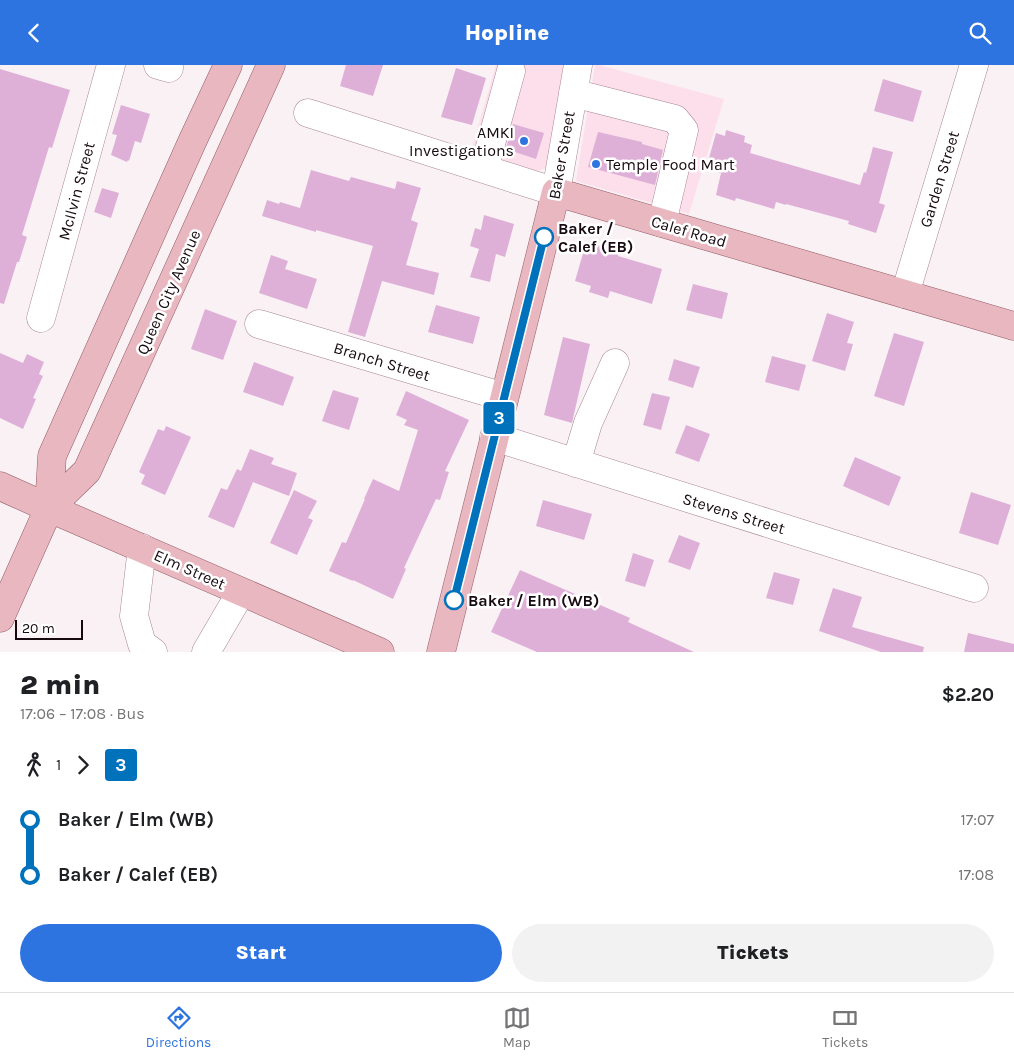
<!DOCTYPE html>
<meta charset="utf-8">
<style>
:root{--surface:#fff;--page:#f2f2f2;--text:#202124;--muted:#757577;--line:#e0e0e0;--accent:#2e74e1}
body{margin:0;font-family:Karla,sans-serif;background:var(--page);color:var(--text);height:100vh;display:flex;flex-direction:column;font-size:19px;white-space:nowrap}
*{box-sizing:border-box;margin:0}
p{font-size:16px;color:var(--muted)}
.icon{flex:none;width:28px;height:28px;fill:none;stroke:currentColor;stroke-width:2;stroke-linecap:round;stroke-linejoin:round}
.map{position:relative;height:587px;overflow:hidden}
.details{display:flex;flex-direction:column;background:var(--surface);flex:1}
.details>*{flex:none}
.badge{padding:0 10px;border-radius:4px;font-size:18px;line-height:32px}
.scale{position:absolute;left:15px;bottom:12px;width:68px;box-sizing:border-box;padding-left:5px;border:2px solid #16090f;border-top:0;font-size:14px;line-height:18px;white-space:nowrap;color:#16090f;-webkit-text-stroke:4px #fff;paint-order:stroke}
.map>.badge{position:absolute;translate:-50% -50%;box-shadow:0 0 0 2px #fff}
.legs{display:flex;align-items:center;gap:8px;height:55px;padding:0 20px;font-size:16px}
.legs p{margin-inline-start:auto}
.summary{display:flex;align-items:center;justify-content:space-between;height:85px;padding:0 20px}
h1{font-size:28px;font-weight:800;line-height:38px}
.cta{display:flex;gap:10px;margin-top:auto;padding:10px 20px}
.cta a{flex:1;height:58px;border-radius:30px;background:var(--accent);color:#fff;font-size:20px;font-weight:800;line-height:58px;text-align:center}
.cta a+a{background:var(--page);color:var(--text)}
ul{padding:0 20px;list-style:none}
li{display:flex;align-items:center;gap:18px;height:55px;font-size:19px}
li i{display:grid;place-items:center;width:8px;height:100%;margin:0 6px;background:currentColor}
li i::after{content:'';width:12px;height:12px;margin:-6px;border:4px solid;border-radius:50%;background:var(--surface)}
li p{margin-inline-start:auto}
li:first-child i{background:linear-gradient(#0000 50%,currentColor 0)}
li:last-child i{background:linear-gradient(currentColor 50%,#0000 0)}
header{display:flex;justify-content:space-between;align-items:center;height:65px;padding:0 20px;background:var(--accent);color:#fff;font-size:22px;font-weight:800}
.menu{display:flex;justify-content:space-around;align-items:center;height:70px;border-top:1px solid var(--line);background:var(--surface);font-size:14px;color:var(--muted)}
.menu a{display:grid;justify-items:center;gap:2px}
.menu .active{color:var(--accent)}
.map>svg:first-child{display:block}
</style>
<header><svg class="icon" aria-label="back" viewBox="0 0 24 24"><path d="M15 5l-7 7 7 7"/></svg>Hopline<svg class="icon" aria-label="search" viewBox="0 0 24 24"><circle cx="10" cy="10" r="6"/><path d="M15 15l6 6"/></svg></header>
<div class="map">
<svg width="1014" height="587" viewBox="0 0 1014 587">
<rect width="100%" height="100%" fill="#faf1f5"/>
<path fill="#fcdfeb" d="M496 0H564L549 96 545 103 540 105 536 106 471 86Z
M595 0H599L724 34 689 149 576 116Z"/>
<path fill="#dfb0d7" d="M346 0H383L373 31 340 21Z
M456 3 486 13 472 60 441 52Z
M0 4 70 25 52 83 49 82 22 170 27 172 19 197H17L4 239 0 238Z
M883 14 922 26 913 57 874 46Z
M121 40 150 49 141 78 135 76 129 96 128 95 127 97 111 90 117 70 112 69Z
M513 59 544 68 536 94 506 84Z
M726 65 745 71 744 77 752 80 750 88 860 120 864 107 866 108 873 82 893 87 879 138 885 140 876 168 848 159 849 156 786 139V140L776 137 774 144 736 133 735 136 716 130 721 108 706 104 716 68 725 71Z
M598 67 642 77V79L663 85 655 120 588 102Z
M311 105 349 116 351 112 395 124 397 116 421 123 411 155 418 158 406 200 439 208 434 230 382 216 365 272 348 267 373 181 316 165V167L262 151 267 135 279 139 280 137 300 143Z
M102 123 119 128 111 153 94 147Z
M484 150 514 159 505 192 496 189 490 217 470 212 479 184 470 181 475 163 481 165Z
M591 178 619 187 618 191 662 204 652 239 610 226 608 233 589 227 591 221 575 216 584 185 588 186Z
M271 190 288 196 285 204 317 214 307 244 259 228Z
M693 219 728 228 722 254 686 245Z
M436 240 480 252 473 279 428 267Z
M205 244 237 256 223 295 191 284Z
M827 248 854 257 847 278 853 279 845 306 812 296Z
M894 268 924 277 904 341 874 331Z
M563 272 590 279 572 358 544 350Z
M0 288 23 298 27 289 44 297 39 309 43 311 33 333 36 334 23 364 0 353Z
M772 291 806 300 799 326 765 317Z
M674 294 700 302 693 323 668 315Z
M254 297 294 312 283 341 243 327Z
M333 325 359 333 349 365 322 356Z
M406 326 469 355 445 406 449 407 440 435 436 434 404 503 406 504 393 534 353 515V516L329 506 342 477 346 478 365 434H364L373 414 399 426 418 365 404 360 407 355 396 350Z
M652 328 670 332 661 365 643 360Z
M686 360 710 369 699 397 675 388Z
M166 361 191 372 165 430 141 419 145 410 139 407 158 364 164 366Z
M250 384 274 393 271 399 297 408 289 431 253 417 234 463 208 452 221 423 227 425 237 404 241 406Z
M855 392 901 412 889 441 843 421Z
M294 425 317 436 308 453 313 455 297 490 270 478Z
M971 427 1011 440 998 480 959 468Z
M543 435 592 449 584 475 536 461Z
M679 470 700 478 690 505 668 497Z
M633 488 654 495 645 522 625 516Z
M520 505 630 553 628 557 694 587H537L491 567Z
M774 507 800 514 793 540 766 533Z
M833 523 862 532 852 562 924 582 923 587H881L819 566Z
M968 568 1014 579V587H964Z"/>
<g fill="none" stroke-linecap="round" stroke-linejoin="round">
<defs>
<path id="minor" d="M158 0 169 3
M573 28 675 54 684 65 662 158
M308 48 556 127 578 0
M484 104 511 6
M905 229 974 0
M41 253 111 0
M259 259 504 332
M494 372 974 523
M576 398 588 358 615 298
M142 483 134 551 142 579 153 587
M206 587 241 527"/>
<path id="major" d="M0 421 49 443 380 587
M49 443 87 406 271 0
M0 553 49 443 52 391 192 77 228 0
M441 587 556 127 1014 261"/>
</defs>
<use href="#minor" stroke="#a98595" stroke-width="29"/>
<use href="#major" stroke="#955b66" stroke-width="29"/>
<use href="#minor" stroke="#fff" stroke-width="28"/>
<use href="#major" stroke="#e8b7bf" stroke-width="28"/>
</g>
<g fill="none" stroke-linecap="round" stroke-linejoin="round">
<defs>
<path id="line-1" d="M454 535 544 172"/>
</defs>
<use href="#line-1" stroke="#fff" stroke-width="11"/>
<use href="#line-1" stroke="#0072bc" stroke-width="8"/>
</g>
<g fill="#2e74e1" stroke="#fff" stroke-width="2">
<circle cx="524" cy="76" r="5"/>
<circle cx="596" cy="99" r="5"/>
</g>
<g fill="#fff" stroke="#0072bc" stroke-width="2.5">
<circle cx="544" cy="172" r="9"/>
<circle cx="454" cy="535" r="9"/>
</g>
<g text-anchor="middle" stroke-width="5" stroke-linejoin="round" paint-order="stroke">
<g font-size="16" fill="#16090f" stroke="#fff" text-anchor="end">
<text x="514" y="73">AMKI<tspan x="514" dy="18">Investigations</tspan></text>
<text x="606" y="105" text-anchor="start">Temple Food Mart</text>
</g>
<g font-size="16" fill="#16090f" stroke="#fff">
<text transform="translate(561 90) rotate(-80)" y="6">Baker Street</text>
<text transform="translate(939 114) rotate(-73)" y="6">Garden Street</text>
<text transform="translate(76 126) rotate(-75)" y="6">McIlvin Street</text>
<text transform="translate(689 166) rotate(16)" y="6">Calef Road</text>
<text transform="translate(168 227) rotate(-66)" y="6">Queen City Avenue</text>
<text transform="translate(382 296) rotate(17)" y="6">Branch Street</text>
<text transform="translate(734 448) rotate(17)" y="6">Stevens Street</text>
<text transform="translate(190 504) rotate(24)" y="6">Elm Street</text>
</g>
<g font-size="16" font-weight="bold" fill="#16090f" stroke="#fff" text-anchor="start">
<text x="558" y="169">Baker /<tspan x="558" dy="18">Calef (EB)</tspan></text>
<text x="468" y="541">Baker / Elm (WB)</text>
</g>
</g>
</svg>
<div class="scale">20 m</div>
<b class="badge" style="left:499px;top:353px;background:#0072bc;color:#fff">3</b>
</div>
<section class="details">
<div class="summary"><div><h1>2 min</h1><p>17:06 – 17:08 · Bus</p></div><b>$2.20</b></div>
<div class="legs"><svg class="icon" aria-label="walk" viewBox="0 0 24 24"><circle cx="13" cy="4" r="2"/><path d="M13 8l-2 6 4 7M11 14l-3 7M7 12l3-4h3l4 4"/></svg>1<svg class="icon" aria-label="forward" viewBox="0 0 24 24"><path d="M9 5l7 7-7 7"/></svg><b class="badge" style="background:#0072bc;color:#fff">3</b></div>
<ul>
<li><i style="color:#0072bc"></i><b>Baker / Elm (WB)</b><p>17:07</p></li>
<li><i style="color:#0072bc"></i><b>Baker / Calef (EB)</b><p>17:08</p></li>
</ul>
<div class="cta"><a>Start</a><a>Tickets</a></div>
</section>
<nav class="menu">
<a class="active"><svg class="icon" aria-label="directions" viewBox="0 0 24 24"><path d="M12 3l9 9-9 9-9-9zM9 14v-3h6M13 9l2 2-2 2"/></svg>Directions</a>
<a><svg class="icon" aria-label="map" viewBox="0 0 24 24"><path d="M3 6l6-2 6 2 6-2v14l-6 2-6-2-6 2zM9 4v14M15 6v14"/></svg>Map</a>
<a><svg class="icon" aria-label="tickets" viewBox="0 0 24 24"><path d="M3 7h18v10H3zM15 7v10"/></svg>Tickets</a>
</nav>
